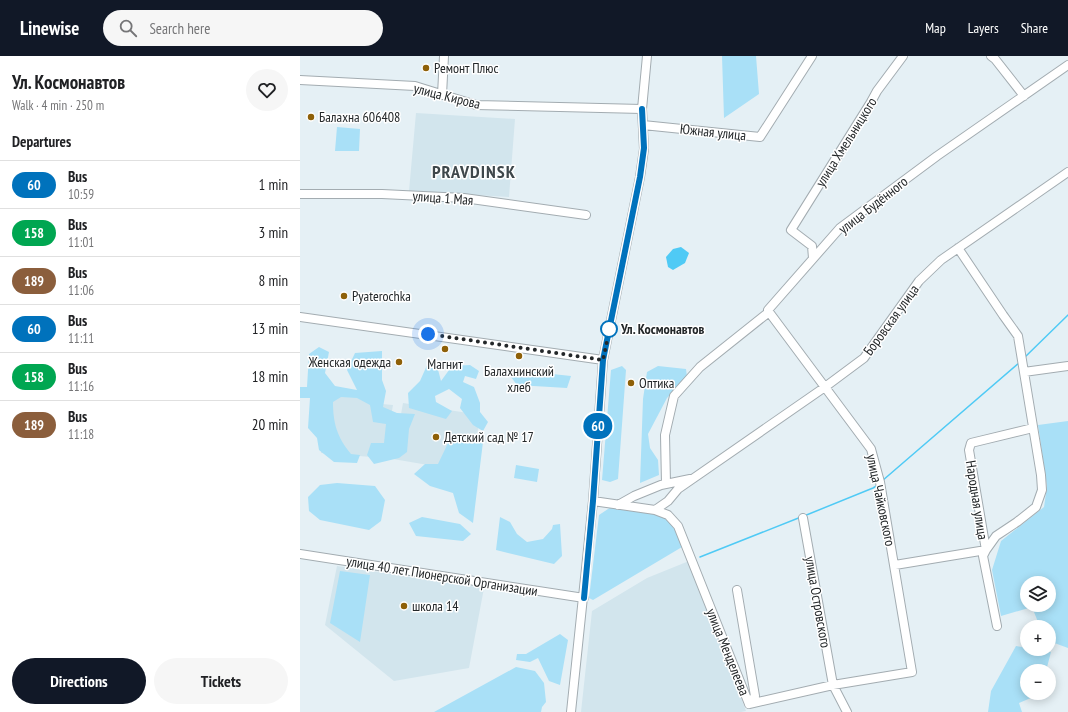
<!DOCTYPE html>
<meta charset="utf-8">
<style>
:root{--surface:#fff;--page:#f6f6f6;--text:#202124;--muted:#757577;--line:#e0e0e0;--accent:#111827}
body{margin:0;font-family:"PT Sans Narrow",sans-serif;background:var(--page);color:var(--text);height:100vh;display:flex;flex-direction:column;font-size:15px;white-space:nowrap}
*{box-sizing:border-box;margin:0}
p{font-size:13px;color:var(--muted)}
.icon{flex:none;width:22px;height:22px;fill:none;stroke:currentColor;stroke-width:2;stroke-linecap:round;stroke-linejoin:round}
.map{position:relative;flex:1;overflow:hidden}
.details{display:flex;flex-direction:column;background:var(--surface);width:300px}
.details>*{flex:none}
.badge{padding:0 8px;border-radius:13px;font-size:14px;line-height:26px}
.buttons{position:absolute;left:720px;top:520px;display:grid;gap:8px}
.buttons a{display:grid;place-items:center;width:36px;height:36px;border-radius:50%;background:var(--surface);box-shadow:0 2px 10px #0003;font-size:20px}
.you{position:absolute;width:20px;height:20px;margin:-10px;border:3px solid #fff;border-radius:50%;background:#1a73e8;box-shadow:0 0 0 6px #1a73e833}
.map>.badge{position:absolute;translate:-50% -50%;box-shadow:0 0 0 2px #fff}
h2{padding:0 12px;font-size:15px;line-height:36px}
.round{display:grid;place-items:center;flex:none;width:42px;height:42px;border-radius:21px;background:var(--page)}
.headline{display:flex;align-items:center;justify-content:space-between;height:68px;padding:0 12px}
h1{font-size:19px;font-weight:600;line-height:30px}
.cta{display:flex;gap:8px;margin-top:auto;padding:8px 12px}
.cta a{flex:1;height:46px;border-radius:24px;background:var(--accent);color:#fff;font-size:16px;font-weight:600;line-height:46px;text-align:center}
.cta a+a{background:var(--page);color:var(--text)}
ul{padding:0;list-style:none}
li{display:flex;align-items:center;gap:12px;height:48px;padding:0 12px;border-top:1px solid var(--line)}
li div{flex:1}
li b{display:block;font-size:15px}
li em{font-style:normal}
li .badge{min-width:44px;font-weight:700;text-align:center}
header{display:flex;align-items:center;gap:24px;box-sizing:border-box;height:56px;padding:0 20px;background:var(--accent);color:#fff}
header strong{font-size:19px}
nav{display:flex;gap:22px;margin-inline-start:auto;font-size:14px}
.search{width:280px;height:36px;background:var(--page);display:flex;align-items:center;gap:10px;box-sizing:border-box;padding:0 14px;border-radius:22px;color:var(--muted);font-size:15px}
main{display:flex;flex:1;min-height:0}
.map>svg:first-child{display:block}
</style>
<header>
<strong>Linewise</strong>
<div class="search"><svg class="icon" aria-label="search" viewBox="0 0 24 24"><circle cx="10" cy="10" r="6"/><path d="M15 15l6 6"/></svg>Search here</div>
<nav><a>Map</a><a>Layers</a><a>Share</a></nav>
</header>
<main>
<section class="details">
<div class="headline"><div><h1>Ул. Космонавтов</h1><p>Walk · 4 min · 250 m</p></div><a class="round"><svg class="icon" aria-label="heart" viewBox="0 0 24 24"><path d="M12 20l-8-8c-3-5 5-10 8-4 3-6 11-1 8 4z"/></svg></a></div>
<h2>Departures</h2>
<ul>
<li><span class="badge" style="background:#0072bc;color:#fff">60</span><div><b>Bus</b><p>10:59</p></div><em>1 min</em></li>
<li><span class="badge" style="background:#00a651;color:#fff">158</span><div><b>Bus</b><p>11:01</p></div><em>3 min</em></li>
<li><span class="badge" style="background:#8b5e3c;color:#fff">189</span><div><b>Bus</b><p>11:06</p></div><em>8 min</em></li>
<li><span class="badge" style="background:#0072bc;color:#fff">60</span><div><b>Bus</b><p>11:11</p></div><em>13 min</em></li>
<li><span class="badge" style="background:#00a651;color:#fff">158</span><div><b>Bus</b><p>11:16</p></div><em>18 min</em></li>
<li><span class="badge" style="background:#8b5e3c;color:#fff">189</span><div><b>Bus</b><p>11:18</p></div><em>20 min</em></li>
</ul>
<div class="cta"><a>Directions</a><a>Tickets</a></div>
</section>
<div class="map">
<svg width="768" height="656" viewBox="0 0 768 656">
<rect width="100%" height="100%" fill="#e5f0f5"/>
<path fill="#d2e5ed" d="M116 57 215 63 209 141 109 135Z
M24 338 81 343 82 348 93 349 84 402 21 397Z
M103 347 181 359 169 416 93 403Z
M389 505 446 655 441 656H281L292 555 347 522Z
M37 510 184 532 169 612 94 625 25 569Z"/>
<path fill="#a9e0f7" fill-rule="evenodd" d="M422 0H456L459 38 424 62Z
M37 71 60 73 59 95H35Z
M19 291 29 296 25 317 35 330 57 334 47 314 55 297 82 295V324L86 335 83 351 97 357 115 358 109 373 107 396 99 402 74 408 67 399 71 387H84L86 368 73 366 70 349 57 342 41 341 33 346C33 367 37 381 51 398L60 399 57 407 34 406 19 394 17 382 8 372 10 342H0V331H7L9 298Z
M136 306 141 325 152 310 170 309 179 315 176 323 165 320 163 326 174 331 180 347V356L188 366 183 375 173 369 160 352 162 343 149 333 135 340 136 346 152 355 146 363 109 352 108 337 120 325 128 307Z
M322 310 326 314 318 423 310 426 302 424 311 314Z
M358 310 386 313 387 321 367 342 348 378 350 392 358 404 359 419 340 427 343 343 347 316Z
M215 314 271 320 267 332 217 329 211 321Z
M768 365V592L749 585V571H740L732 551 701 560 692 514 701 485 744 451 747 430 738 369ZM727 527H749V549H727Z
M149 385 183 386 173 467 159 457 153 437 130 430 114 418 125 408H138Z
M216 409 239 413 237 426 214 422Z
M37 427 75 430 85 444 81 465 69 474 20 464 9 455 8 441 20 429Z
M311 451 334 454 363 460 375 472 382 491 293 544 289 542 299 459Z
M122 461 160 468 171 478 163 485 116 480 109 467Z
M200 461 210 466 217 478 227 486 243 483 252 473 253 469 260 468 262 500 254 508 196 494Z
M40 515 70 519 60 586 30 567Z
M260 578 268 584 260 629 249 625 238 602 230 606 216 604 217 598H226Z
M716 590 751 596 746 615H727V637L740 638 719 647 722 656H688L691 635Z
M216 611 235 615 244 627 246 646 242 651 241 656H134Z"/>
<path fill="#4fcaf5" d="M381 191 389 197 385 207 373 214 368 211 366 201 373 193Z"/>
<g fill="none" stroke-linecap="round" stroke-linejoin="round">
<path stroke="#4fcaf5" stroke-width="1.5" d="M724 302 768 259
M582 425 719 307
M504 460 573 432 578 429
M400 501 501 461"/>
<defs>
<path id="minor" d="M691 0 695 3 724 40
M0 24 115 30 176 49 342 53
M142 39 144 0
M343 69 460 81 512 0
M0 138H82L164 142 286 159
M513 202 512 190 491 174 571 46 577 35 603 0
M0 261 303 304
M724 316 768 310
M366 428 365 379 374 340 400 311 469 256 468 254 540 172 637 100 768 9
M293 445 355 454 368 445 378 433 525 331 564 302 619 225 641 204 768 116
M318 449 334 440 361 429 390 423
M355 454 368 459 378 470 449 648
M503 462 533 629 547 656
M0 498 284 542
M595 509 686 494 696 480 717 466 736 451 742 434 741 419 718 280 703 259 658 192
M437 534 455 640 449 648
M697 570 683 500 686 494 669 394 671 387 733 372
M449 648 533 629 612 616 580 426 571 393 469 256
M271 656 293 445 303 304 340 121 344 93 342 53 347 0"/>
</defs>
<use href="#minor" stroke="#a3acb1" stroke-width="10"/>
<use href="#minor" stroke="#fff" stroke-width="8"/>
</g>
<g fill="none" stroke-linecap="round" stroke-linejoin="round">
<defs>
<path id="line" d="M284 542 293 445 303 304 340 121 344 92 342 53"/>
</defs>
<use href="#line" stroke="#fff" stroke-width="9"/>
<use href="#line" stroke="#0072bc" stroke-width="6"/>
<path stroke="#232729" stroke-width="4" stroke-dasharray="0 7.2" d="M128 278 303 304 310 271 309 273"/>
</g>
<g fill="#8e6008" stroke="#fff" stroke-width="1.5">
<circle cx="126" cy="12" r="4"/>
<circle cx="11" cy="61" r="4"/>
<circle cx="44" cy="240" r="4"/>
<circle cx="145" cy="293" r="4"/>
<circle cx="219" cy="300" r="4"/>
<circle cx="99" cy="306" r="4"/>
<circle cx="331" cy="327" r="4"/>
<circle cx="136" cy="381" r="4"/>
<circle cx="104" cy="550" r="4"/>
</g>
<circle fill="#fff" stroke="#0072bc" stroke-width="2" cx="309" cy="273" r="8"/>
<g text-anchor="middle" stroke-width="3" stroke-linejoin="round" paint-order="stroke">
<g font-size="14" fill="#232729" stroke="#fff" text-anchor="start">
<text x="134" y="17">Ремонт Плюс</text>
<text x="19" y="66">Балахна 606408</text>
<text x="52" y="245">Pyaterochka</text>
<text x="91" y="311" text-anchor="end">Женская одежда</text>
<text x="145" y="313" text-anchor="middle">Магнит</text>
<text x="219" y="320" text-anchor="middle">Балахнинский<tspan x="219" dy="16">хлеб</tspan></text>
<text x="339" y="332">Оптика</text>
<text x="144" y="386">Детский сад № 17</text>
<text x="112" y="555">школа 14</text>
</g>
<g font-size="14" fill="#232729" stroke="#fff">
<text transform="translate(147 40) rotate(14)" y="5">улица Кирова</text>
<text transform="translate(413 76) rotate(6)" y="5">Южная улица</text>
<text transform="translate(546 86) rotate(-58)" y="5">улица Хмельницкого</text>
<text transform="translate(143 142) rotate(4)" y="5">улица 1 Мая</text>
<text transform="translate(573 149) rotate(-38)" y="5">улица Будённого</text>
<text transform="translate(591 264) rotate(-54)" y="5">Боровская улица</text>
<text transform="translate(581 444) rotate(78)" y="5">улица Чайковского</text>
<text transform="translate(677 444) rotate(81)" y="5">Народная улица</text>
<text transform="translate(142 520) rotate(9)" y="5">улица 40 лет Пионерской Организации</text>
<text transform="translate(518 546) rotate(80)" y="5">улица Островского</text>
<text transform="translate(428 596) rotate(68)" y="5">улица Менделеева</text>
</g>
<g font-size="14" font-weight="bold" fill="#232729" stroke="#fff" text-anchor="start">
<text x="321" y="278">Ул. Космонавтов</text>
</g>
<g font-size="18" font-weight="bold" letter-spacing="1" fill="#3e474b" stroke="#fff">
<text x="174" y="122">PRAVDINSK</text>
</g>
</g>
</svg>
<div class="buttons">
<a><svg class="icon" aria-label="layers" viewBox="0 0 24 24"><path d="M12 4l9 5-9 5-9-5zM3 14l9 5 9-5"/></svg></a>
<a>+</a>
<a>−</a>
</div>
<div class="you" style="left:128px;top:278px"></div>
<b class="badge" style="left:298px;top:370px;background:#0072bc;color:#fff">60</b>
</div>
</main>
